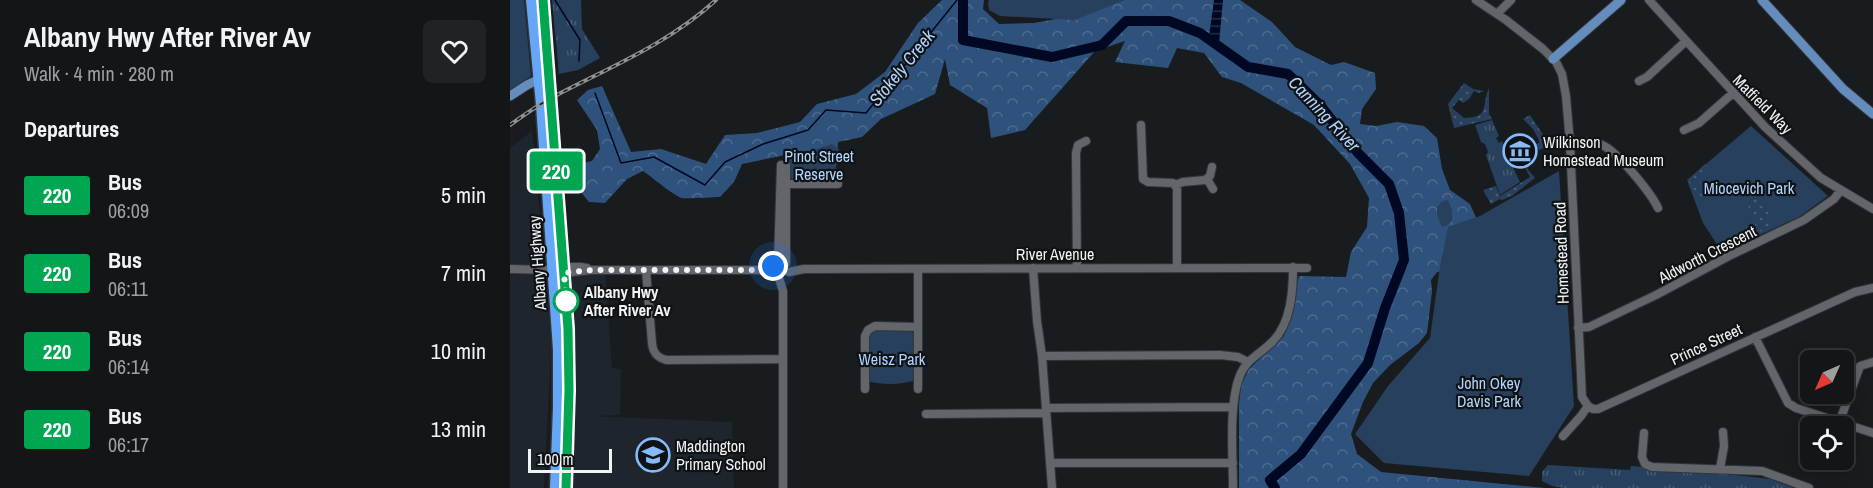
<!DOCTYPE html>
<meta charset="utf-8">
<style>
:root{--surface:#131517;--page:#202224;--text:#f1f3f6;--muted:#9d9fa1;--line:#323436}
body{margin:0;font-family:"Archivo Narrow",sans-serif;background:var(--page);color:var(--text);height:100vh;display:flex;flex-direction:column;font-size:22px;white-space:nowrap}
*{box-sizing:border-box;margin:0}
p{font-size:20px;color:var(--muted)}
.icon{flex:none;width:33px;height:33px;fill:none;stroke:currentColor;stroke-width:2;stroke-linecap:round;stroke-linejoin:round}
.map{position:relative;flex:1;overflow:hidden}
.side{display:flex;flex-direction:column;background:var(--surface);width:510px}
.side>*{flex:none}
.badge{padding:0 12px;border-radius:4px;font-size:21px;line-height:39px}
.needle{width:39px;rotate:225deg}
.controls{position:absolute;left:1290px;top:350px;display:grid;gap:12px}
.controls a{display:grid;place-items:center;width:54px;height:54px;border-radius:9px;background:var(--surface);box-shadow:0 3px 15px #0003,0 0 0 2px var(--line);font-size:30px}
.scale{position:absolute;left:18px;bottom:15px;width:84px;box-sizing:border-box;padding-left:6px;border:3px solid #f1f3f5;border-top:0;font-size:16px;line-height:21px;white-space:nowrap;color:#f1f3f5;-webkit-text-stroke:4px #101316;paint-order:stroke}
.you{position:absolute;width:30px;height:30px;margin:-15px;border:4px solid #fff;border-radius:50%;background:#1a73e8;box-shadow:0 0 0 9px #1a73e833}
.map>.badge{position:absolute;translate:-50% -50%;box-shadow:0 0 0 3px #fff}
h2{padding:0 24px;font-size:22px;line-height:54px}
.round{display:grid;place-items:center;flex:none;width:63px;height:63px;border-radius:9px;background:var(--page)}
.head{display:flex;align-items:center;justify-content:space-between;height:102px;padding:0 24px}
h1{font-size:28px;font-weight:700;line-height:45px}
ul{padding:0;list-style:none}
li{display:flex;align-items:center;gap:18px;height:78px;padding:0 24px}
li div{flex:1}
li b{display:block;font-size:22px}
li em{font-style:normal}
li .badge{min-width:66px;font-weight:700;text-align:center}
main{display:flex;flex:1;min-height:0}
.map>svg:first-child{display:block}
</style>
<main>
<section class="side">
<div class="head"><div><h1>Albany Hwy After River Av</h1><p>Walk · 4 min · 280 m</p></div><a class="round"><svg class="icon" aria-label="heart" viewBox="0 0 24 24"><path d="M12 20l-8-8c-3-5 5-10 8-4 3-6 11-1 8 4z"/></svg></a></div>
<h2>Departures</h2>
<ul>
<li><span class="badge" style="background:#00a651;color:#fff">220</span><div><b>Bus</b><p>06:09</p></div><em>5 min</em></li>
<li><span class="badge" style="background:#00a651;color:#fff">220</span><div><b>Bus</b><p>06:11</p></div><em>7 min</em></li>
<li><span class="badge" style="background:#00a651;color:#fff">220</span><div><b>Bus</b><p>06:14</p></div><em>10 min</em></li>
<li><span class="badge" style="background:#00a651;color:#fff">220</span><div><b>Bus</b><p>06:17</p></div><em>13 min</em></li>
</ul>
</section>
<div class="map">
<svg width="1363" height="488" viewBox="0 0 1363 488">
<defs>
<pattern id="grass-tufts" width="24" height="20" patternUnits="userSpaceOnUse" patternTransform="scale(1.5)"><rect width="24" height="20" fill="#27405d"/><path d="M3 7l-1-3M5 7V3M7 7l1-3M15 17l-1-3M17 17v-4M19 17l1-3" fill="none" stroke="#475c75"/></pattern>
<pattern id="forest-crowns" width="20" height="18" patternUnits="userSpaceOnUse" patternTransform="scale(1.5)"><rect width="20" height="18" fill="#2f527c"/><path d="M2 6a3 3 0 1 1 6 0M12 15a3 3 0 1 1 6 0" fill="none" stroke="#4e6b8f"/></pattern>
<pattern id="garden-dots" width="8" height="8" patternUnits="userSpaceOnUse" patternTransform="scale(1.5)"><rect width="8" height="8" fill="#27405d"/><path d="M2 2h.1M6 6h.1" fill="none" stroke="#475c75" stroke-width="1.8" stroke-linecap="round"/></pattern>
<pattern id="water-rules" width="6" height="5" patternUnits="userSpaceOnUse" patternTransform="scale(1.5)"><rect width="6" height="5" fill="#000824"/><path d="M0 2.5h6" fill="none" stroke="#262c44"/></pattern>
</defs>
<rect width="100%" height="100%" fill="#191c1f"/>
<path fill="#1f252d" d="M22 131 36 277 41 351 34 488H0V148Z
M60 269H95L102 368 111 369 110 415 82 416 222 422 224 488H61L66 415V353Z"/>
<path fill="url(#grass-tufts)" d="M42 0H71L72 29 90 58 68 70 49 74Z
M982 120 989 136 986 138 989 143 992 141 993 144 996 143 1003 158 1000 161 1010 182 990 195 976 155 978 152 975 144 971 142 965 125Z
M1038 465 1120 470 1121 466 1133 467 1138 470 1216 474 1260 479 1284 488H1053L1042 486 1032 481V472Z"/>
<path fill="url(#forest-crowns)" d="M432 0H474L473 9 489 24 524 23 567 15 600 0H730L762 22 785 47 821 65 834 62 865 73 866 89 852 109 850 124 866 126 887 122 914 126 927 138 932 169 940 190 960 204 971 229 939 271 927 272 921 280 922 291 917 333 909 343 880 365 863 383 853 402 841 434 847 454 871 472 1035 488H729V404L731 385 739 369 774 336 789 276 836 277 841 252 857 227 859 198 840 164 804 125 731 83 712 77 694 53 667 48 658 68 605 62 615 41 585 51 515 130 481 138 477 108 440 85 435 59 425 94 371 119 352 137 328 142 327 164 322 167 307 166 295 151 232 164 224 182 210 197C202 197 178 199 172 198 164 196 142 177 133 171L117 179 95 203 79 202 65 185 61 166 82 161 90 149 87 130 67 100 78 90 92 86 121 152 151 149 196 164 215 135 247 133 290 122 307 104 346 94 375 72 408 23Z"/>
<path fill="#27405d" d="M0 0H14L21 76 0 90Z
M479 0H615L565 20 490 16 479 10 478 2Z
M1241 126 1318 196 1289 217 1212 252 1193 223 1177 180Z
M322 144 329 149 326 167 328 174 325 181H287L279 177 276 165 279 158Z
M1049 171 1064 406 1019 476 874 463 845 434 878 386 920 338 930 266 938 227 970 216Z
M938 200 942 210V221L937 225 932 227 927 215V207L932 201Z
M366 329 401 330 405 337V380C392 385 371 385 358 381V335L361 331Z"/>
<path fill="url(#garden-dots)" d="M954 83 963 89 974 91 969 93 964 91 959 99 953 103 949 100 942 108 954 118C981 118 971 104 979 88V114L982 119 944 128 938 104Z
M1020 115 1040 145 1035 150 1033 148 1030 150 1021 146 1016 147 1014 144 1018 143 1025 145 1030 142 1023 129 1013 119Z
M1019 161 1020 165 1016 164 1015 166 1025 178 1002 196 992 200 990 199 981 204 973 190 986 186 990 196 1020 177 1013 164Z
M1195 164 1199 168 1198 174 1193 178 1189 186 1195 192V196L1188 200 1178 180Z
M1236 190 1253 204 1259 212 1258 220 1262 226 1247 233 1244 218 1235 200Z"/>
<path fill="url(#water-rules)" d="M704 0H713L709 44 699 36Z"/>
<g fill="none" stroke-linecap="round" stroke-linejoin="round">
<path stroke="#000824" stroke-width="1.5" d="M45 0 70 40 69 61
M85 93 111 163 144 157 195 185 215 162 253 144 298 130 316 110 356 113 447 0"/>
<path stroke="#000824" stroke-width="10" d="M453 0V40L542 57 592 45 616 21H659L690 33 738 67 778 74 810 105 848 153 879 184 889 213 894 260 875 308 858 363 791 454 760 480 765 488"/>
<defs>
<path id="minor" d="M966 0 996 20 1033 49 1046 62 1052 74 1056 96 1060 143 1072 397 1078 406
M1139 0 1255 127 1311 178 1363 209
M987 14 1001 0
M1129 81 1137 77 1176 41
M631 125 633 179 638 182 663 183 667 188V267
M1174 130 1189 123 1223 93
M1060 143C1070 143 1083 140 1092 145 1107 151 1141 193 1148 208
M697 179 703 189
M273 184H328
M665 185 673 182 695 180 700 176 702 167
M268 263 271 165H276V263
M51 267H71L77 268
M523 268 527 321 532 356 542 488
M567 268 566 153 568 145 576 141
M0 269 42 270 54 273 81 270H249L266 273
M408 269V389
M136 270 142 343C143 353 147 358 157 360L273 359
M279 272 294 269 797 268
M268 275 273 291V488
M1068 328 1079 327 1146 295 1219 256 1294 220 1324 199 1331 190
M1245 337 1278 403 1286 408 1363 433
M532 356 710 355 728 357 738 362
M355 389V336L358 330 365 326 408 327
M536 408 723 407
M416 414 536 413
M1329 423 1350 366 1363 362
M1134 433 1132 457 1135 464 1142 467 1252 471 1299 488
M1053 436 1071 416 1078 406 1083 409H1088L1345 292 1363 288
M540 463H723
M1210 469 1214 446 1213 432
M723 488C723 456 718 401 731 373 737 359 753 352 763 341 781 323 783 291 783 267"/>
<path id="major" d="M1252 0 1333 89 1363 114
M1043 59 1111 0
M0 96 17 85 34 77"/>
<path id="highway" d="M21 0 31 105 48 350V407L45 488
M33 0 58 329 59 390 56 488"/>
</defs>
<use href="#minor" stroke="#343538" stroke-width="10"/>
<use href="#major" stroke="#343538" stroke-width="11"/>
<use href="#highway" stroke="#343538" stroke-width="13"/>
<use href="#minor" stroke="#626569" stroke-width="8"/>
<use href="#major" stroke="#648dbe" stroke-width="9"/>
<use href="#highway" stroke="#65a7f6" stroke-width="10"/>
<defs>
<path id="rail" d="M0 125C14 115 28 105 43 97 100 67 158 44 206 0"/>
</defs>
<use href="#rail" stroke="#8e9093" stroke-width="4"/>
<use href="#rail" stroke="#101316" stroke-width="1.5" stroke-dasharray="4.5" stroke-linecap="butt"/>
</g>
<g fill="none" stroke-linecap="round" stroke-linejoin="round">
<defs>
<path id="line" d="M33 0 58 329 59 390 56 488"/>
</defs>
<use href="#line" stroke="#fff" stroke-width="14"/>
<use href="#line" stroke="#00a651" stroke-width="9"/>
<path stroke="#f1f3f5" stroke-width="6" stroke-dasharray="0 10.8" d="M56 301 54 273 81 270H249L263 266"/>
</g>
<defs>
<symbol id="museum-ring" viewBox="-11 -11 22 22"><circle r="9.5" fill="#101316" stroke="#86bbfb" stroke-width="1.5"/><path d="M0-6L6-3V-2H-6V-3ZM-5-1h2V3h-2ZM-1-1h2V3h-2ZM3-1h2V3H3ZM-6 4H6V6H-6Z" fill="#86bbfb"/></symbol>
<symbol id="school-ring" viewBox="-11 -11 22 22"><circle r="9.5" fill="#101316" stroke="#86bbfb" stroke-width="1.5"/><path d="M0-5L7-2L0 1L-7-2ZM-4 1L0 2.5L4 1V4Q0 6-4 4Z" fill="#86bbfb"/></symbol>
</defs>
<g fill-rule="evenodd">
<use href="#museum-ring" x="991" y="132" width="38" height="38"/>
<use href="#school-ring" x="124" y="436" width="38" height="38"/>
</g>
<circle fill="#fff" stroke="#00a651" stroke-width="3" cx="56" cy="301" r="12"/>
<g text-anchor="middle" stroke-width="4.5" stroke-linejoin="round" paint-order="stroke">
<g font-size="16" fill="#f1f3f5" stroke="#101316">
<text transform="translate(1253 104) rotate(45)" y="6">Matfield Way</text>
<text transform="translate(1051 253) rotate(-92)" y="6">Homestead Road</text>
<text x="545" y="260">River Avenue</text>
<text transform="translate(1197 254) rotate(-27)" y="6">Aldworth Crescent</text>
<text transform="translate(27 263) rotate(-94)" y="6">Albany Highway</text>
<text transform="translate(1196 344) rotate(-25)" y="6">Prince Street</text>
</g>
<g font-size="16" fill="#f1f3f5" stroke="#101316" text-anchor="start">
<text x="1033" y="148">Wilkinson<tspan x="1033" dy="18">Homestead Museum</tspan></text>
<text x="166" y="452">Maddington<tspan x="166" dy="18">Primary School</tspan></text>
</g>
<g font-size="16" fill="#b3d4fc" stroke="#101316">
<text x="309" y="162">Pinot Street<tspan x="309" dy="18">Reserve</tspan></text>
<text x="1239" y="194">Miocevich Park</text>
<text x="382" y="365">Weisz Park</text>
<text x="979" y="389">John Okey<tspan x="979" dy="18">Davis Park</tspan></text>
</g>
<g font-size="16" font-weight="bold" fill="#f1f3f5" stroke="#101316" text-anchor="start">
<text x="74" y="298">Albany Hwy<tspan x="74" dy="18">After River Av</tspan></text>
</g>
<g font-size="18" font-style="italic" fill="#b2d2fb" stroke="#101316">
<text transform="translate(392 68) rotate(-51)" y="6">Stokely Creek</text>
<text transform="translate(814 114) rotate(47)" y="6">Canning River</text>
</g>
</g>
</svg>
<div class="controls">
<a><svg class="needle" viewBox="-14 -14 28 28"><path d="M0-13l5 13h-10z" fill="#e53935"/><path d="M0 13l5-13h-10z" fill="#9d9fa1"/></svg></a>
<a><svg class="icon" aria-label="locate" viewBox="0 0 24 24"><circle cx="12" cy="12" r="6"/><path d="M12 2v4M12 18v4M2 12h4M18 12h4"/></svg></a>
</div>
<div class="scale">100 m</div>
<div class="you" style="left:263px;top:266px"></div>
<b class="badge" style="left:46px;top:171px;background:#00a651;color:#fff">220</b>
</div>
</main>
